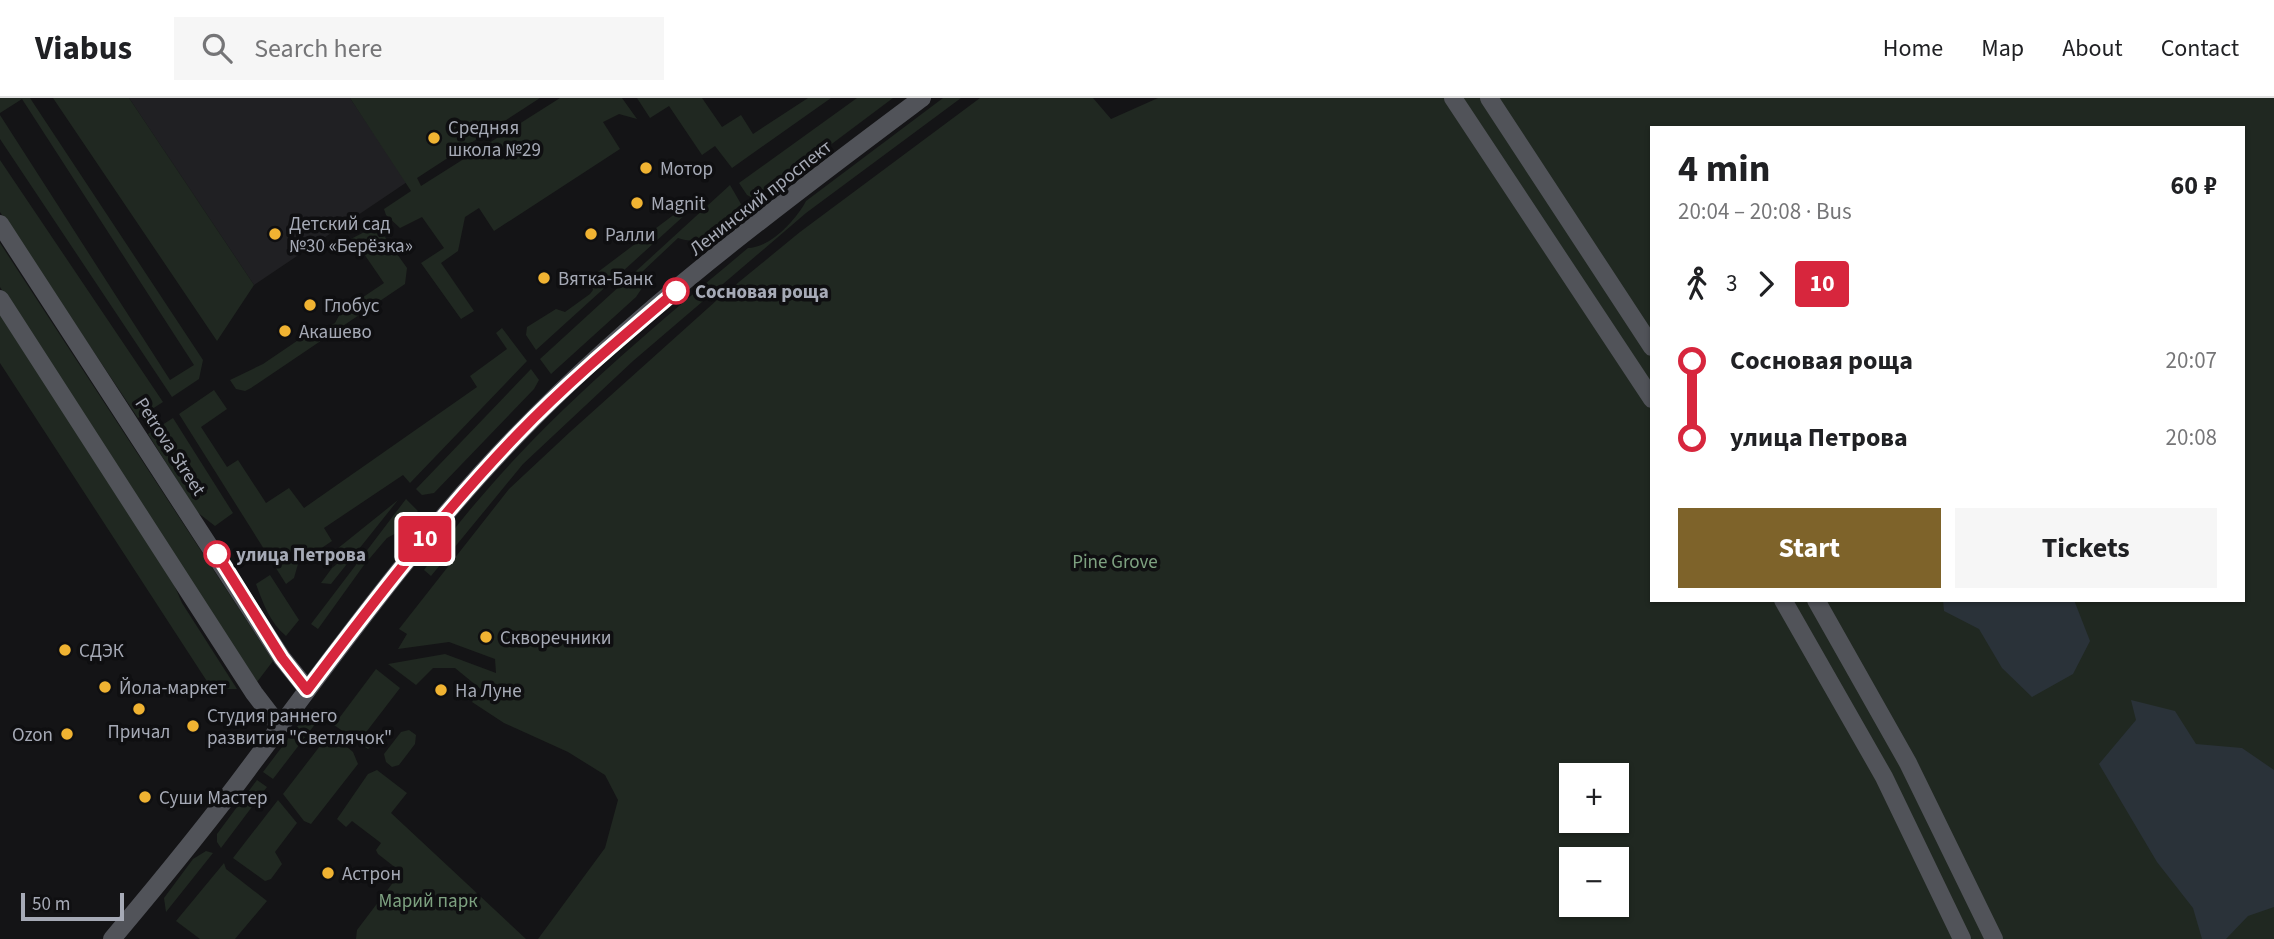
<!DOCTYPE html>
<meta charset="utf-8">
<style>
:root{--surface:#fff;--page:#f6f6f6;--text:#202124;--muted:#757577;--line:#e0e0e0;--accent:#7e632a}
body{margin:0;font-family:"Source Sans 3",sans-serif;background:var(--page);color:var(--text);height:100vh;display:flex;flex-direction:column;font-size:26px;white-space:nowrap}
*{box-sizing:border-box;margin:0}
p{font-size:23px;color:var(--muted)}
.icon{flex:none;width:38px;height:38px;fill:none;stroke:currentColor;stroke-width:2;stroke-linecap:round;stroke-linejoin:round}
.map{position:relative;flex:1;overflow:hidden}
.side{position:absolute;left:1650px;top:28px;width:595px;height:476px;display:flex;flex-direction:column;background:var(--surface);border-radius:0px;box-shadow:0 2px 5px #0004}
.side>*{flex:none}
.badge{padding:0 14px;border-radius:5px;font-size:24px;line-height:46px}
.fabs{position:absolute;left:1559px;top:665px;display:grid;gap:14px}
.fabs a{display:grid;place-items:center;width:70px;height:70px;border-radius:0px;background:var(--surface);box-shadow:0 2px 5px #0004;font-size:35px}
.scale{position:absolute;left:21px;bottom:18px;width:103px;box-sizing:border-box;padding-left:7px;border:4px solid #a6aab6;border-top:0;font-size:19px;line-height:24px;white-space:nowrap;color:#a6aab6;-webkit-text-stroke:5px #0f0f11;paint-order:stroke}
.map>.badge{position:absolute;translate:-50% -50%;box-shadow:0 0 0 4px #fff}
.legs{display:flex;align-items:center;gap:10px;height:77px;padding:0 28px;font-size:23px}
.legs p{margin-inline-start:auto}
.overview{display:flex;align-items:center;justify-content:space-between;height:119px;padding:0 28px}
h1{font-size:38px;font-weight:700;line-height:52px}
.primary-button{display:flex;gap:14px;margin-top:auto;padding:14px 28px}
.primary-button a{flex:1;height:80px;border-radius:0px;background:var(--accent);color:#fff;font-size:28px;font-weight:700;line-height:80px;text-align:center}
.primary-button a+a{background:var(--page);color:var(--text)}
ul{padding:0 28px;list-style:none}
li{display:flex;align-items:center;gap:24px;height:77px;font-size:26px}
li i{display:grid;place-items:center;width:10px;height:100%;margin:0 9px;background:currentColor}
li i::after{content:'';width:18px;height:18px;margin:-9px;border:5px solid;border-radius:50%;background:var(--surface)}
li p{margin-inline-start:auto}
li:first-child i{background:linear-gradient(#0000 50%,currentColor 0)}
li:last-child i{background:linear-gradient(currentColor 50%,#0000 0)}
header{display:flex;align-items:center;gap:42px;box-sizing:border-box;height:98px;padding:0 35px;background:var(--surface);border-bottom:2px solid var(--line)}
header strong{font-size:33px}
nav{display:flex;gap:38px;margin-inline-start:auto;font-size:24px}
.search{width:490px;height:63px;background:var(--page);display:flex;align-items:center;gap:18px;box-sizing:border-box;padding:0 24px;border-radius:0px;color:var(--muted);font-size:26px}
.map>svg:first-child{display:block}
</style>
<header>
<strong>Viabus</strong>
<div class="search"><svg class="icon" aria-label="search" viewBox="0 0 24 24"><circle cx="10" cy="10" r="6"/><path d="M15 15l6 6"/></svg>Search here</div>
<nav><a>Home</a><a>Map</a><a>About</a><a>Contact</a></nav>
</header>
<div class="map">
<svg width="2274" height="841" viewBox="0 0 2274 841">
<rect width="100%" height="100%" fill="#141416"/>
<path fill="#202023" d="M129 0H350L407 84 254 187Z"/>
<path fill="#202821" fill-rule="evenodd" d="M0 0H30L203 262 199 281 172 299 0 41V17L170 282 194 267 22 1 0 15Z
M53 0H129L254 187 217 243Z
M350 0H540L417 80 421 88 560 0H622L637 21 619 16 603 24 620 51 494 133 479 110 465 119 458 153 441 165 474 213 461 221 421 165 444 150 422 119 400 130 386 117 384 111 411 93Z
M637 0H702L722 29 741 17 753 36 808 0H831L732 70 715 48 702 57 669 8 650 20Z
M857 0H893L757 102 747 97 739 85Z
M943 0H961L806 115 633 263 523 366 431 478 424 472C512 346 631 248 748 150 770 150 796 122 806 103Z
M980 0H1093L1111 21 1158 0H2274V841H538L605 750 618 702 605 677 568 654 504 625 472 604 478 596 484 601 488 597 455 570H433L416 587 388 566 445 556 496 575 495 561 449 544 398 551 407 536 399 531 509 391 570 334 717 202 800 134ZM1652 30H2244V502H1652ZM1572 677H1617V723H1572ZM1572 761H1617V807H1572Z
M0 62 163 304 138 320 0 114Z
M730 87 741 106 739 112C721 127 703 150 678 140L642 174 644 187 636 199 551 276 540 261Z
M684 109 687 115 536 252 526 237 527 229 556 211 565 214 590 196 593 192 590 180Z
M374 129 380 132 407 170 405 186 251 290 245 293 236 291 230 282 263 266 316 230H326L335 225 341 214 384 185 360 150 354 153 347 143Z
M0 145 273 563 257 584 0 189Z
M0 216 169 475 182 505 237 591H212L0 265Z
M502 230 527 263 410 385 403 377 324 430 332 443 298 466 294 480 286 486 179 316 214 292 227 311 201 329 227 369 238 362 266 405 289 390 304 410 477 289 470 278 507 251 496 235Z
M531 271 539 282 534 291 434 395 422 397 416 391Z
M173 320 233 415 215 428 197 414 148 336Z
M406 401 418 413 400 433 387 440 364 467 318 531 311 526Z
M398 402 331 486 321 485 332 470 343 461 337 451Z
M270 477 299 522 286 538C270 525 263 505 256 486Z
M376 571 400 590 367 633 377 645 368 651 334 627Z
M308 622 316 625 273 681 263 674 300 625Z
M409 632 416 637 415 646 399 667 392 669 386 664 384 656 401 634Z
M330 635 353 654 358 666 311 726 304 723 283 696Z
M377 672 407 695 391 715 526 841H356L357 832 401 774 378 756 376 752 381 745 352 723 346 729 337 721 368 676Z
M257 682 267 689 221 750 217 744V736Z
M278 702 297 725 275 754 282 766 271 781 265 783 233 760Z
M206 753 213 755 166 814 164 800 193 761Z
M224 765 226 771 267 803 235 841H200L176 823Z"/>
<path fill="#2a3239" d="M1943 502H2074L2090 543 2073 576 2032 599 2002 570 1979 531 1944 513Z
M2131 602 2175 613 2196 646 2242 650 2274 672V809L2248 818 2226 841H2202L2193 810 2157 764 2099 666 2136 622Z"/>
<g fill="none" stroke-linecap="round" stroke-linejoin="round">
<path stroke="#515359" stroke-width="18" d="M1453 0 1652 301
M1489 0 1652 249
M0 126 282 560 307 591
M0 201 254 595 280 629
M1783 502 1884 679 1962 841
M1816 502 1908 665 1994 841
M112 841C160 784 208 726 252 666 337 553 420 437 519 335 640 210 783 104 922 0"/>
</g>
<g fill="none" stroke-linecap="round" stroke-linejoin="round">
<defs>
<path id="line-1" d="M217 456 282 560 307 592C374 503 441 416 518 336 567 285 622 239 676 193"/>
</defs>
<use href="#line-1" stroke="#fff" stroke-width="16"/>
<use href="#line-1" stroke="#d7263d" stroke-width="10"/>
</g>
<g fill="#f0b332" stroke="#0f0f11" stroke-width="2.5">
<circle cx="434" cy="40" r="7"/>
<circle cx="646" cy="70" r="7"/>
<circle cx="637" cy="105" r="7"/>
<circle cx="275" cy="136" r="7"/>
<circle cx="591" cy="136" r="7"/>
<circle cx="544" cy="180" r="7"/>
<circle cx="310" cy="207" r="7"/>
<circle cx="285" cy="233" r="7"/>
<circle cx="486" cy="539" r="7"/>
<circle cx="65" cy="552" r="7"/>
<circle cx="105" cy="589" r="7"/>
<circle cx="441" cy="592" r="7"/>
<circle cx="139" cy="611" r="7"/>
<circle cx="193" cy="628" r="7"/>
<circle cx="67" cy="636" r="7"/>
<circle cx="145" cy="699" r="7"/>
<circle cx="328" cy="775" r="7"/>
</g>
<g fill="#fff" stroke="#d7263d" stroke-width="3.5">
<circle cx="676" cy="193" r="12"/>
<circle cx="217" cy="456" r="12"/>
</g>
<g text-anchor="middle" stroke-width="7" stroke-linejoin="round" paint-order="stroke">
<g font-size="19" fill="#a6aab6" stroke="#0f0f11" text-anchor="start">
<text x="448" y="36">Средняя<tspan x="448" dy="22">школа №29</tspan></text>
<text x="660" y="77">Мотор</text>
<text x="651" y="112">Magnit</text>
<text x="289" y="132">Детский сад<tspan x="289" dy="22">№30 «Берёзка»</tspan></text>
<text x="605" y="143">Ралли</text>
<text x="558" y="187">Вятка-Банк</text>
<text x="324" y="214">Глобус</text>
<text x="299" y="240">Акашево</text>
<text x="500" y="546">Скворечники</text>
<text x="79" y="559">СДЭК</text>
<text x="119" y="596">Йола-маркет</text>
<text x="455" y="599">На Луне</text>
<text x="207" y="624">Студия раннего<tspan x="207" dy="22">развития "Светлячок"</tspan></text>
<text x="139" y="640" text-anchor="middle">Причал</text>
<text x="53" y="643" text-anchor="end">Ozon</text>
<text x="159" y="706">Суши Мастер</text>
<text x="342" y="782">Астрон</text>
</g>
<g font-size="19" fill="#a6aab6" stroke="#0f0f11">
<text transform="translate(760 99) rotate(-38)" y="7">Ленинский проспект</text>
<text transform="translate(171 348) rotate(57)" y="7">Petrova Street</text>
</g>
<g font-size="19" font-weight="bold" fill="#a6aab6" stroke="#0f0f11" text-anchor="start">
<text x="695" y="200">Сосновая роща</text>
<text x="236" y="463">улица Петрова</text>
</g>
<g font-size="19" fill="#7da180" stroke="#0f0f11">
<text x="1115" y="470">Pine Grove</text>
<text x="428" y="809">Марий парк</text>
</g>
</g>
</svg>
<div class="fabs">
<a>+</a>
<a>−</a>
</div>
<div class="scale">50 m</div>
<b class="badge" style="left:425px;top:441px;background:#d7263d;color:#fff">10</b>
<section class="side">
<div class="overview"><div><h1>4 min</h1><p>20:04 – 20:08 · Bus</p></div><b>60 ₽</b></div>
<div class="legs"><svg class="icon" aria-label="walk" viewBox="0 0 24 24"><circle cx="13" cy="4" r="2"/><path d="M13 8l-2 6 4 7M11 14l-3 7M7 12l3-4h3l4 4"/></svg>3<svg class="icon" aria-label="forward" viewBox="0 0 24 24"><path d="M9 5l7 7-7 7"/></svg><b class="badge" style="background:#d7263d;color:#fff">10</b></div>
<ul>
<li><i style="color:#d7263d"></i><b>Сосновая роща</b><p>20:07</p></li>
<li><i style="color:#d7263d"></i><b>улица Петрова</b><p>20:08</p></li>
</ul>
<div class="primary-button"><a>Start</a><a>Tickets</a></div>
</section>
</div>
